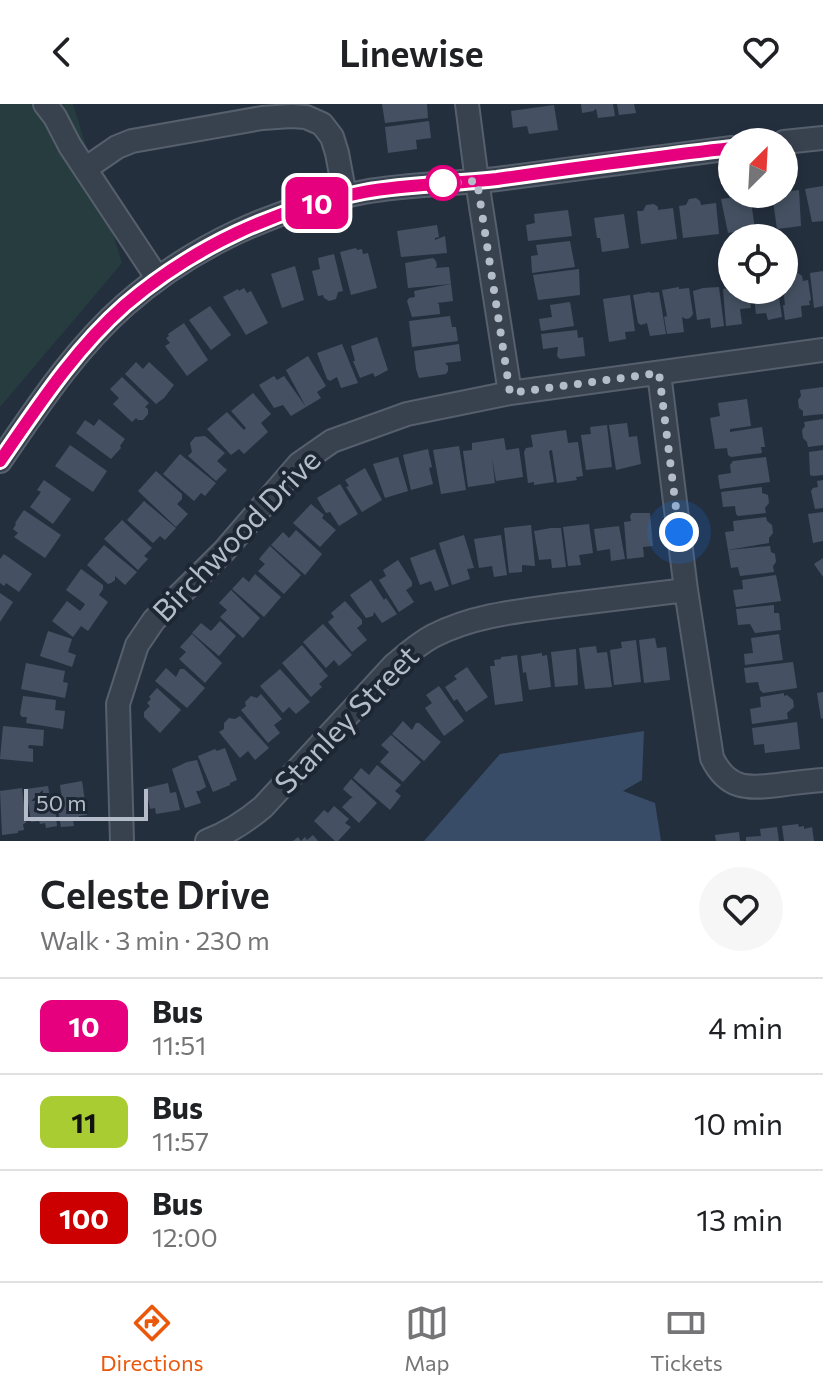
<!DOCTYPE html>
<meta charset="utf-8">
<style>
:root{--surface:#fff;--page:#f6f6f6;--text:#202124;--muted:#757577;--line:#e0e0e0;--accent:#ea580c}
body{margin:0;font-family:Commissioner,sans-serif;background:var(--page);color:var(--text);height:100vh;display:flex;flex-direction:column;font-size:30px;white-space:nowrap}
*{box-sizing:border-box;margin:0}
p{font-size:26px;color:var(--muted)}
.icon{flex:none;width:44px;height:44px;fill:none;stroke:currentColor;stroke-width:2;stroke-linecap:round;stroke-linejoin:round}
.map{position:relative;height:737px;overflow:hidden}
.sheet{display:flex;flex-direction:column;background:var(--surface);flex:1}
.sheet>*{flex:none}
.badge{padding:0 16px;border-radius:12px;font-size:28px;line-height:52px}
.needle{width:52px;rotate:24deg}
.tools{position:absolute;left:718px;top:24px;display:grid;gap:16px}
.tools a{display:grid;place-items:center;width:80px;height:80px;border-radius:50%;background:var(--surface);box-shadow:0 4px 12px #0003;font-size:40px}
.scale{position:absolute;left:24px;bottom:20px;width:124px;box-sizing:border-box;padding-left:8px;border:4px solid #b4bcc9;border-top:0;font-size:22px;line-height:28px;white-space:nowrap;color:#b4bcc9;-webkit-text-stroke:6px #1d2633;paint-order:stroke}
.you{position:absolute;width:40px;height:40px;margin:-20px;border:6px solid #fff;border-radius:50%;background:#1a73e8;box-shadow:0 0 0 12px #1a73e833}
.map>.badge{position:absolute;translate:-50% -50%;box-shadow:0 0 0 4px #fff}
.round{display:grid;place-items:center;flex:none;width:84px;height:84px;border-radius:42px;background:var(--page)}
.summary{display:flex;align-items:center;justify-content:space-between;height:136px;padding:0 40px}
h1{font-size:38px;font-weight:600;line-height:60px}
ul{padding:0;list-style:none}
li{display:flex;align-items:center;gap:24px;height:96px;padding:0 40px;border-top:2px solid var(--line)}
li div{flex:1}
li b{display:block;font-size:30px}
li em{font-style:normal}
li .badge{min-width:88px;font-weight:700;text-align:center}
header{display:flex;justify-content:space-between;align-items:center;height:104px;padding:0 40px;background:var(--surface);font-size:36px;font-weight:600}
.dock{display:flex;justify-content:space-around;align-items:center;height:112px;border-top:2px solid var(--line);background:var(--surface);font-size:22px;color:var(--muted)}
.dock a{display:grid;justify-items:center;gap:4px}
.dock .selected{color:var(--accent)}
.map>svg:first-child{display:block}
</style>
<header><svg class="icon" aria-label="back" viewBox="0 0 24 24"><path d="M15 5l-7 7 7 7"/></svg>Linewise<svg class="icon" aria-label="heart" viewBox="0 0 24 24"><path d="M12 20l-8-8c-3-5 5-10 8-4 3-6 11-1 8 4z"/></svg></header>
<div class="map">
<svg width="823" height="737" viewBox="0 0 823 737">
<rect width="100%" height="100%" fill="#242f3e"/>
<path fill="#263c3f" d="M0 0H73L122 159 0 303Z"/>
<path fill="#394c67" d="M644 627 642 676 623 687 655 699 661 737H424L500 650Z"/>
<path fill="#455162" d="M382 0H427L428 14 385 19Z
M581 0H613L615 12 598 14 596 5 594 6V7L582 9Z
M617 0H634L636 9 619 11Z
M554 1 558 26 529 30 527 22 513 24 511 7Z
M429 17 431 34 416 36 417 45 388 49 385 23Z
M823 82V117L812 118 805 85Z
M799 86 801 122 777 125 772 90H784V88Z
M750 91 755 125 728 129 721 95Z
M696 94 700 97 701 101 716 99 719 130 683 134 679 102 686 101 689 95Z
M654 100 658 103V106L673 104 677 135 641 140 637 107H643L646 101Z
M568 106 572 132 528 137 526 121 535 119 534 110Z
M624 110 629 144 602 148 600 134H597L594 114Z
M437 121 439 133 435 134V136L445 132 447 149 401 153 397 127Z
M570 137 575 163 532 169 531 152 538 151 536 141Z
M356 144 357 146 362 145 363 150 368 149 377 184 351 191 340 148Z
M334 150 343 187 338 188 336 195 329 197 324 194 323 191 318 192 312 167 320 165 318 154Z
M433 154 436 157 437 162 435 164 449 163 451 180 408 184 405 159Z
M295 162 304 196 282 204 271 170Z
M579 165 580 191 538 196 533 171Z
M823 167V202L814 204 810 169Z
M798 169 802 172 803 177 808 176 811 196 809 197 810 201 801 202 802 213 785 216 783 201H785L783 186H784V179L788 178 787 175 790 170Z
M732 174V186H749L751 204 740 205 742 220 726 222 723 185 728 184V180Z
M451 180 453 197 437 199 439 200 440 210 412 213 407 197 409 194 415 193 414 187Z
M679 183V185L689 184 693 210 690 214 686 215 682 213 684 228 667 230 664 213 667 212 662 186Z
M719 183 724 222 711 224 710 214 697 216 693 187 703 184Z
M244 184 247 189 251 187 268 219 246 231 223 193 238 185 239 187Z
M753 186H778L782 213 768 216 766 209 756 210Z
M650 188 651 189 659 188 666 230 650 232 647 219 641 221 638 219 633 191Z
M630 191 635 227 625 228 626 235 609 238 603 195Z
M570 198 574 222 541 227 539 215 552 213 550 201Z
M210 202 231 231 211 246 189 216Z
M450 212 452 223H456L458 237 412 243 409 217Z
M184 219 208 256 187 272 165 242 170 239 166 234 169 232 168 230Z
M577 226 578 234 583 233 585 252 560 255 557 252 558 243 543 245 541 230Z
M377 233 388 266 375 273 373 269 360 274 353 257H355L351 242Z
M342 240 358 279 341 284 337 273 330 277 327 275 317 249Z
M459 240 461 257 445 259 448 262V267L446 270 419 274 416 265 414 247Z
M308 252 326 282 317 288 321 294 306 303 286 266Z
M136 258 143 265 149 258 174 281 164 294 156 300 125 270Z
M274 272 277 276 284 272 306 303 291 312 283 301 274 304 259 281Z
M122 273 149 299 145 303 148 305V310L143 316H138L136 314 132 318 113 300 119 294 110 285Z
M823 283V310L803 312V307L799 304 798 296 801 292 800 286Z
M253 289 271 310 261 319 268 328 244 350 239 345 231 351 207 325 227 308 244 326 246 324 231 307Z
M747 295 751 322 730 325V328L762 323 765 343H761L762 349 731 353 728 351 727 344 715 345 710 314 720 312 718 299Z
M99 315 125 335 120 342 121 344 111 355 76 329 85 316 94 322Z
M823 315V341L808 343 807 338 803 334 802 326 805 322 804 318Z
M627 319 629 333 637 332 641 360 616 366 609 321Z
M607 321 612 363 586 366 581 331 591 330 590 323Z
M566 326 568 339 578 338 583 372 576 373 577 376 557 379 552 346 549 347 554 378 534 381V378L528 379 524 348 526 344 533 343 531 331Z
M205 332 225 349 217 357 227 366 216 377 188 352 192 348 190 339 195 333Z
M504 334 506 346 519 344 523 373 496 377 492 354 495 379 468 383 463 347 472 346V339Z
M70 341 107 367 93 388 55 362Z
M459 342 466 386 441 390 433 346Z
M428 345 432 363 429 364 433 380 411 386 403 351Z
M823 346V371L813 372 810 371 809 348Z
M180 350 216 379 205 392 201 389 194 397 163 370Z
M398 353 408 387 385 394 373 360Z
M766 353 770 378 720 385 718 371 731 369 730 361 733 357Z
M365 364 382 396 362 408 346 383 349 382 345 376Z
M156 367 182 390V395L177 400 188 410 176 423 138 387Z
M44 376 71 395 53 420 30 403 41 388 37 386Z
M823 376V404L815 405 811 387 813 384 818 383 817 377Z
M340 380 358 410 339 422 330 408 326 409 317 394Z
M762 383V389L768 391 769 399 765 404 766 409 738 412 736 410 735 402 723 403 721 388Z
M144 397 176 424 165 436 160 432 153 439 127 416Z
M311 400 324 411 322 414 336 426 320 443 293 419Z
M24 406 61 431 45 454 14 433 18 429 13 425 16 420 15 419Z
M823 408V437L813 439 808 410Z
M632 409H650L653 442 643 443 644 453 627 455 624 418 631 417 630 412Z
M766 413 767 417 772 421 773 429 769 434V439L728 446 725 428 734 427 733 417Z
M122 416 152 444 144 452 148 455 138 466 104 435Z
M589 420 593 449 579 451 581 461 568 462 563 423Z
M531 421 535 462 522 461V468L509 469 504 424Z
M619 422 625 455 611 457 610 445 597 447 594 425Z
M551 424H561L566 463 552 464 551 455 539 456 534 427Z
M296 426 322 450 305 471 271 441 283 428 289 434Z
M464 431 474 464 467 465 470 475 452 481 439 439Z
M501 431 507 471 494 473 492 462 479 464 474 435Z
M104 441 137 468 125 481 115 472V476L111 479 108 480 87 461Z
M270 442 301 471 284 490 258 467 265 460 259 455Z
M770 442 771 448 775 450 776 458 773 462 774 468 740 472 738 463 731 464 728 446Z
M435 445 449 482 435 487 431 477 420 481 410 454Z
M4 450 32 470 19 488 6 479 4 482 0 479V455Z
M823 454V473L814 460Z
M398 456 412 478V482L406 486 414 498 399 508 379 476 386 472 383 466Z
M81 465 103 481V485L99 491 108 498 88 527 81 522 73 533 52 517 67 497 80 507 84 502 85 500 66 486Z
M255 470 281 493 264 513 232 485 243 473 249 478Z
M776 471 781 497 736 503 733 486 743 485 742 476Z
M371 476 384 496 386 494 397 510 382 519 374 508 373 512 366 514 350 491Z
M231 486 260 514 243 534 220 513 227 506 219 499Z
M0 489 13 498 0 518Z
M345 497 362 516V520L357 524 367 536 352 548 328 518 334 513 331 509Z
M774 501V509H779L781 526 755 529 750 520 738 521 736 505Z
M220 517 236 532 219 552 192 529 201 519 211 527Z
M323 520 352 551 339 562 334 556 326 564 303 538Z
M48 527 72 535 68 548 76 551 72 563 40 552Z
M192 530 222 559 205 579 179 555 186 548 180 543Z
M779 530 783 556 745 561 744 550 753 549 751 534Z
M655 534 657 544 666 543 670 576 644 579 639 536Z
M636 536 641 578 614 581 610 546 622 544 621 538Z
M302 541 328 572 319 580 322 583 311 593 282 559Z
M596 542 597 549 607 548 612 583 585 585 579 544Z
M576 545 578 581 555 583 551 548Z
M542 549V552L547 551 551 583 529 586 526 568 523 569 521 552Z
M517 551 523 597 495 601 490 562H495L494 556 501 555V553Z
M793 558 797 584 763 589 760 586 758 578 746 579 744 564Z
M26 559 65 567 63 578 68 579 65 594 21 585Z
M467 563 488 593 466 608 457 595 454 597 445 583 457 575 454 572Z
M166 564 176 573 180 565H184L205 584 187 604 155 577Z
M280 565 310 598 296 610 289 603 283 609 260 582Z
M439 582 464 617 444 632 425 604 432 599 426 591Z
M157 584 181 606 160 629 144 613V608L150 602 147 599 151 595 149 593Z
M823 588V614L821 615 817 589Z
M784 589V592L787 591 793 596 794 603 787 609 788 615 752 620 750 605 761 603 760 593Z
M261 590 282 615 274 621 280 629 268 639 241 606 246 602 245 598 251 592 257 594Z
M23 592 56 596 55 606 65 607 63 625 26 619 27 613H22L20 610Z
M240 612 269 644 255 656 248 647 240 654 219 628 224 625V619L229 614 235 615Z
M403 617 412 626 416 619H419L441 638 424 657 392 630Z
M797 618 800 645 765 649 764 640 754 641 752 624Z
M3 622 44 626 43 642 29 641 28 644 33 645V658L0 655Z
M391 631 421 658 403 678 380 658 389 648 381 641Z
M225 644 237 676 230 679V681L213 688 198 652 215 645 217 647Z
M197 656 206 683 199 687H196L201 699 185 704 172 665 187 658Z
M377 661 401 681 395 687 401 692 390 706 353 674 361 664 369 671Z
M351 675 377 699 359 719 342 703 351 694H353L343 685Z
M82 677 87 711 79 712V715L73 716 74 722 61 723 58 705H60L59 696H62L60 681Z
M168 679 170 689 176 688 180 706 156 710 155 704 150 705 146 684Z
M48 682 51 698 54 697 57 722 46 724 45 719 40 720 39 717 31 718 26 685Z
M22 684 26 719 23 720 24 726 18 727V729L2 731 0 687Z
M334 702 349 715 345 719 351 723 338 737H335L314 717 324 706 328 709Z
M798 720 799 723 804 722V725L812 723 814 737H784L782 722Z
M777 723 779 737H746V733L761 732 760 725Z
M739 728 740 737H716L715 731Z
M313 731 318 737H293L298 733 301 737 305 733 307 736Z"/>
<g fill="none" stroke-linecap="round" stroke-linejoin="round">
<defs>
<path id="minor" d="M45 0 55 13 70 42 158 175
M467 0 477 77 510 289
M784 38 823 34
M85 65 117 43 132 37 262 14 291 12 306 13 322 20 332 33 337 49 345 92
M659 269 686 486 712 654C727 685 747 685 778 681 793 679 808 677 823 676
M0 357C38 302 75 245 125 201 192 142 277 103 364 88 408 80 453 80 497 75 575 65 654 54 732 44
M122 737 118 600 137 541 154 516 224 447 299 360 332 337 407 310 510 289 823 246
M207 737C228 729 245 718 263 703L394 561C406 551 418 540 433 532 474 511 519 507 564 501 605 496 646 491 686 486"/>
</defs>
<use href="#minor" stroke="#565f6c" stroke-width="26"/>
<use href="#minor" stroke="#38414e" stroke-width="22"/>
</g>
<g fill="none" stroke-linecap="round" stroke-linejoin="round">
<defs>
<path id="line" d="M0 357C38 302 75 245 125 201 193 143 276 104 364 88 408 80 453 80 497 75 575 64 653 53 732 44"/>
</defs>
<use href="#line" stroke="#fff" stroke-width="18"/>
<use href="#line" stroke="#e6007e" stroke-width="12"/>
<path stroke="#b4bcc9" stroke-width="8" stroke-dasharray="0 14.4" d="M443 79 436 80 477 77 510 289 659 269 679 428"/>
</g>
<circle fill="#fff" stroke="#e6007e" stroke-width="4" cx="443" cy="79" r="16"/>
<g text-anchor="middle" stroke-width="8" stroke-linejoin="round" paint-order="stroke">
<g font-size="30" fill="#b4bcc9" stroke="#1d2633">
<text transform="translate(237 432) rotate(-46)" y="10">Birchwood Drive</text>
<text transform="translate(347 616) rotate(-46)" y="10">Stanley Street</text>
</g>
</g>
</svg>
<div class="tools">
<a><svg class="needle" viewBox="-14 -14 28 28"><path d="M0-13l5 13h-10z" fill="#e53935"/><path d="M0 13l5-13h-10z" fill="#757577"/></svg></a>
<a><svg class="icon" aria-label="locate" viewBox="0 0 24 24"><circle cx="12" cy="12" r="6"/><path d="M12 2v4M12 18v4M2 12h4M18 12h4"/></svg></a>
</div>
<div class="scale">50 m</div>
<div class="you" style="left:679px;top:428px"></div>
<b class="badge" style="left:317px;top:99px;background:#e6007e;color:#fff">10</b>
</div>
<section class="sheet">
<div class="summary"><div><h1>Celeste Drive</h1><p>Walk · 3 min · 230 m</p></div><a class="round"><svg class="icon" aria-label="heart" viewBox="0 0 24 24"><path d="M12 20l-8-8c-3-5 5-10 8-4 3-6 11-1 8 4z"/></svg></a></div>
<ul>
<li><span class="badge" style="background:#e6007e;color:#fff">10</span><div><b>Bus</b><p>11:51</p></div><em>4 min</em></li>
<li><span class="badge" style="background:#ac3;color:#111">11</span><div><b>Bus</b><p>11:57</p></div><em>10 min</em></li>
<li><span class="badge" style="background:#c00;color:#fff">100</span><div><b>Bus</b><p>12:00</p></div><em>13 min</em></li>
</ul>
</section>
<nav class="dock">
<a class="selected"><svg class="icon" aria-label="directions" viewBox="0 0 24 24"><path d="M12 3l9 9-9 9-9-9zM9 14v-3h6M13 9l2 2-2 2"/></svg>Directions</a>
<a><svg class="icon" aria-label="map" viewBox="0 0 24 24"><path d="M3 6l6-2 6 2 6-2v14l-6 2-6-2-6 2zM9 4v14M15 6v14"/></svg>Map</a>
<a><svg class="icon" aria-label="tickets" viewBox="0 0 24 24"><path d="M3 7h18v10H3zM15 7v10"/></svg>Tickets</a>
</nav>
